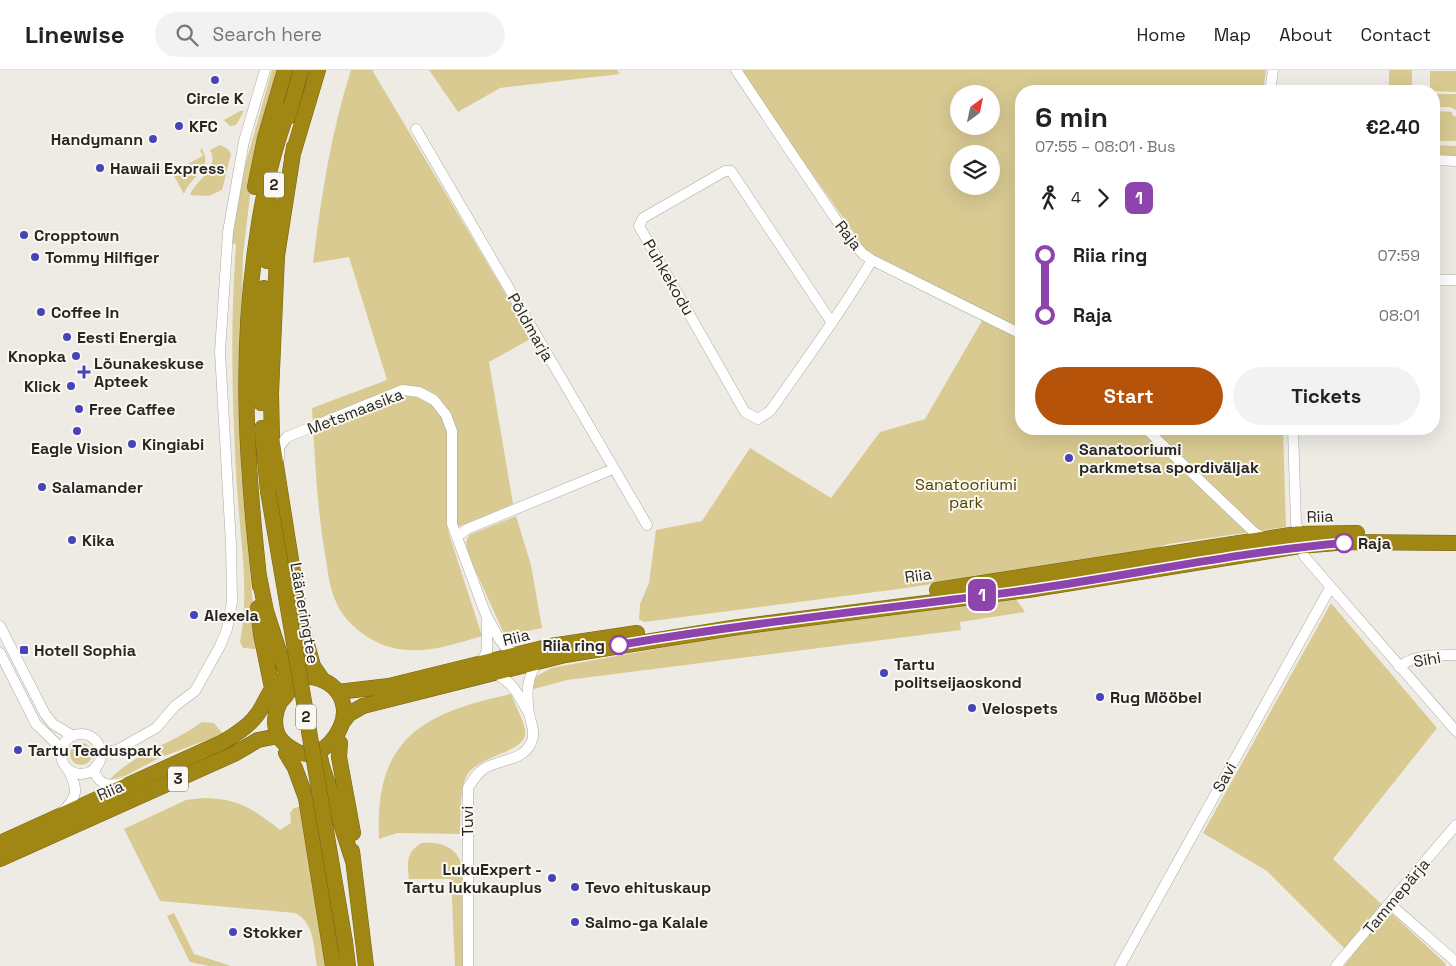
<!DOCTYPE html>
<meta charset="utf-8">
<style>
:root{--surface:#fff;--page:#f2f2f2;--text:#222;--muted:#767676;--line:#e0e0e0;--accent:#b45309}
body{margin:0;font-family:"Space Grotesk",sans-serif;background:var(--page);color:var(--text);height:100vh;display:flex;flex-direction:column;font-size:19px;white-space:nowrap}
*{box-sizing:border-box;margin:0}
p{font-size:16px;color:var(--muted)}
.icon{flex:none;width:28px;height:28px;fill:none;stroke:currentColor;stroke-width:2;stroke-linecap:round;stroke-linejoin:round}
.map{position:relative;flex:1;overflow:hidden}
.details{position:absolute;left:1015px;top:15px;width:425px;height:350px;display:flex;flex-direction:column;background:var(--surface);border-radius:20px;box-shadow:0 5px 20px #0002}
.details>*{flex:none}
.badge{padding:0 10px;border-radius:8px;font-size:18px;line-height:32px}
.needle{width:32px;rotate:33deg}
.controls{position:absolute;left:950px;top:15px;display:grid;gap:10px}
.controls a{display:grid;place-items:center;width:50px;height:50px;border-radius:50%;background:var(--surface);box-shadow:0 5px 20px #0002;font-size:25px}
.map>.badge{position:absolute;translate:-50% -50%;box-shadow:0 0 0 2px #fff}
.legs{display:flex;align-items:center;gap:8px;height:55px;padding:0 20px;font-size:16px}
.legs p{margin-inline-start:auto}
.overview{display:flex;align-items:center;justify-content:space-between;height:85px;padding:0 20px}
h1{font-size:28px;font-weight:700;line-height:38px}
.action{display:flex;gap:10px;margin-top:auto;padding:10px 20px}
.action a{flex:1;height:58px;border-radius:30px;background:var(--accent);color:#fff;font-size:20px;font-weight:700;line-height:58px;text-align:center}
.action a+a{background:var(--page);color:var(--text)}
ul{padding:0 20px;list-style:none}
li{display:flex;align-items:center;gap:18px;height:60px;font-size:19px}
li i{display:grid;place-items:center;width:8px;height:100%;margin:0 6px;background:currentColor}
li i::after{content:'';width:12px;height:12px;margin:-6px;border:4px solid;border-radius:50%;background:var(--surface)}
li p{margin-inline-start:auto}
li:first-child i{background:linear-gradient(#0000 50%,currentColor 0)}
li:last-child i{background:linear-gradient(currentColor 50%,#0000 0)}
header{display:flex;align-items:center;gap:30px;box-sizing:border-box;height:70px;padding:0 25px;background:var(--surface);border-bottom:1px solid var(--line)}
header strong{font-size:24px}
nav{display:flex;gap:28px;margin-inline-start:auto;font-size:18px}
.search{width:350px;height:45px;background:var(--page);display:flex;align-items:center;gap:12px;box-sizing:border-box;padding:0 18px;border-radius:28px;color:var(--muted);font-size:19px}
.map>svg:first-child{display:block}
</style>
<header>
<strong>Linewise</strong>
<div class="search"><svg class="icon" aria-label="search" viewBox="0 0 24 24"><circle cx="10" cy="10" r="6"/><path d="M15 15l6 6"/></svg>Search here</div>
<nav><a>Home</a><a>Map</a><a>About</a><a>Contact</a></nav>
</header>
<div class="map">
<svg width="1456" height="896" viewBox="0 0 1456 896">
<rect width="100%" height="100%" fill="#edebe4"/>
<path fill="#d9ca92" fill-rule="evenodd" d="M272 0H281L252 109 243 185 240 307 241 401 257 579 243 578 240 572C250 521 240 469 237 417 232 333 230 258 236 174L231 173 243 103Z
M351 0H372L532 268 489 292 513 434 448 461 482 566C458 573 432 582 407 580 380 579 348 559 337 534 330 520 328 504 326 490 317 440 315 389 312 338L387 310 349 187 313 193C321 127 331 63 351 0Z
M429 0H617L620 4 500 18 458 42Z
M739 0H1266L1263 21H1021V359H1283L1286 457 1168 474 1152 480 906 518 644 552 639 549 640 534 649 513 656 460 702 451 750 378 831 428 880 362 925 349 986 244 868 183ZM959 24H991V56H959ZM959 84H991V116H959Z
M1389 0H1412V16L1407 21H1389Z
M1430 1H1456V22L1430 21Z
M1434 24H1456V40L1450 37H1434Z
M240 41H244L236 55 230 56 224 50Z
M1434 41 1452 42V45L1456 47V71H1434Z
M220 75 228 79 231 84 222 120 209 126 190 125C196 109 220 99 210 80Z
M1434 75 1456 76V87H1434Z
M202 79C214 100 190 106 184 124L172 102 203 86 200 80Z
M516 446 531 495 542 558 505 566 467 482 466 472 469 465Z
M1008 528 1016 529 1025 542 960 552 961 560 567 610 534 619 532 612 535 607 551 598 777 557Z
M1331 533 1437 658 1333 789 1446 894 1445 896H1344L1352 886 1267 801 1203 763Z
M511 624C515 635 523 648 525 660 529 684 478 683 466 707 459 724 461 746 460 764L397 763 379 769C374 669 422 643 511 624Z
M202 652 214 653 223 664 159 688 127 705 109 710C135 682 173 674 202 652Z
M70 684a11 11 0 1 1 22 0a11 11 0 1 1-22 0Z
M203 728C238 728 253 739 280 760L291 753 290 743 294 738 302 736 329 896H317C313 876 315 853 295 843L160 831 124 759 186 730Z
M421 773C440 772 455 775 462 795L463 896H455L451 809H409C407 792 406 783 421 773Z
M174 843 194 884 231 896H209L190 892 167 846Z"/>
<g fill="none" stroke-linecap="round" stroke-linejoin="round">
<defs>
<path id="minor" d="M736 0 847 166 863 184 872 190 1021 264
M1270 21 1273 0
M416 59 647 455
M1434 90 1456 91
M1434 210H1456
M832 253 731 101H725L643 148 639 156 745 342 758 349 770 341 778 330C810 284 844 238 872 190
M1146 359 1255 463 1265 468
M1293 359 1296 453 1304 486 1456 661
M279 388V377L287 367 403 320 419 322 434 330 446 345 452 361V454L486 545 500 570 507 579 516 584
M457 467 467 459 613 399
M0 556 45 644 53 654 73 666
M0 583 36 654 62 679
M480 595 487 581V551
M1399 597C1415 584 1437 585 1456 585
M492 603C512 610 517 623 527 640
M61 684a20 20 0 1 1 40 0a20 20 0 1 1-40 0Z
M100 683 117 680 156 658 175 636 195 621 220 576 227 559 232 532 231 474 220 282 228 162 244 71 265 0
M96 696 95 703C101 716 110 716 122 713
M61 743C79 726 78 720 68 699
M1390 834 1456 892
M468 896V718C473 710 477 703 485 698 500 689 523 691 531 673 536 664 531 653 529 643 526 623 527 609 537 592
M1120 896 1330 518
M1336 896 1456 755"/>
<path id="highway" d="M288 47 301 0
M294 77 277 186 271 323 272 370 301 553 313 596 322 609
M292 87 318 0
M255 117 265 68 285 0
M267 191 271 134
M261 333 260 279 264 218
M262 358 268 421
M260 516C247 400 239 290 256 174 262 128 272 82 289 38
M937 520 1297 464 1357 463
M258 538 261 564 272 618
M338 622 389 616 551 576 637 563
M342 653 349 644 363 636 565 585 738 557 1028 520 1300 476 1348 472 1456 473
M340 673 339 687 353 763
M286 683 295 698 306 728 333 896
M319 683 322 696 353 791
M0 773 223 672C235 665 248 657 256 646 267 633 268 615 286 609 311 601 342 611 344 640 345 662 321 692 298 682 291 679 281 672 278 665 273 655 275 641 280 632 283 628 288 625 289 620 290 616 288 612 288 609L266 541 259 506
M352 781 366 896
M0 789 234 684 258 670 278 666
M345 872 348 896"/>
</defs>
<use href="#minor" stroke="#acaba4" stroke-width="11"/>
<use href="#highway" stroke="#766418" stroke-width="16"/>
<use href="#minor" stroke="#fff" stroke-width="10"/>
<use href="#highway" stroke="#a08612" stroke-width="15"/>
<defs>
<path id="highway-bridge" d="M268 421 345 872"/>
</defs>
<use href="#highway-bridge" stroke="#766418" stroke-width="16" stroke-linecap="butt"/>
<use href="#highway-bridge" stroke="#a08612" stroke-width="15"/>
</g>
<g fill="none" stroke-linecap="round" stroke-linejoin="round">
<defs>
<path id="line-1" d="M619 575C755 552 891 538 1027 520 1133 505 1237 482 1344 473"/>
</defs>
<use href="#line-1" stroke="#fff" stroke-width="11"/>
<use href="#line-1" stroke="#8e44ad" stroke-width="8"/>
</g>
<g fill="#4843ba" stroke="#faf8f1" stroke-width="2">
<circle cx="215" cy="10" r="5"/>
<circle cx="179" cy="56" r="5"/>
<circle cx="153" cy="69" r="5"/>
<circle cx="100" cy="98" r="5"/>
<circle cx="24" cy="165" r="5"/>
<circle cx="35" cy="187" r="5"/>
<circle cx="41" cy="242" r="5"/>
<circle cx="67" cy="267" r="5"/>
<circle cx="76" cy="286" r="5"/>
<path d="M81.5 294.5h5v5h5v5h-5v5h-5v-5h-5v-5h5z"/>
<circle cx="71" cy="316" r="5"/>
<circle cx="79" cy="339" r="5"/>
<circle cx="77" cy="361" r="5"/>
<circle cx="132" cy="374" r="5"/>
<circle cx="1069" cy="388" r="5"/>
<circle cx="42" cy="417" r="5"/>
<circle cx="72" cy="470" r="5"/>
<circle cx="194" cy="545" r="5"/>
<rect x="19" y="575" width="10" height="10" rx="2.5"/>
<circle cx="884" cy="603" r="5"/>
<circle cx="1100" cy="627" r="5"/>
<circle cx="972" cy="638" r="5"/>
<circle cx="18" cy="680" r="5"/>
<circle cx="552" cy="808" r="5"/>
<circle cx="575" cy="817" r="5"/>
<circle cx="575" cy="852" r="5"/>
<circle cx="233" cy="862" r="5"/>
</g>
<g fill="#fff" stroke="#8e44ad" stroke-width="2.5">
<circle cx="1344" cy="473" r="9"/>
<circle cx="619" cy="575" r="9"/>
</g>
<g text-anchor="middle" stroke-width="4" stroke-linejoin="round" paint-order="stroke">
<g fill="#faf8f1" stroke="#666562" stroke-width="1">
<rect x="264" y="102.5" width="20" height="25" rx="4"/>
<rect x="296" y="634.5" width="20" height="25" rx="4"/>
<rect x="168" y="696.5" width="20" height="25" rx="4"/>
</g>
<g font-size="15" font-weight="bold" fill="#272624">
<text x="274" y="120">2</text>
<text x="306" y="652">2</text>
<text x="178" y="714">3</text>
</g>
<g font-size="16" font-weight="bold" fill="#272624" stroke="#faf8f1" text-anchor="start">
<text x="215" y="34" text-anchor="middle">Circle K</text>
<text x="189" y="62">KFC</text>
<text x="143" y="75" text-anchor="end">Handymann</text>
<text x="110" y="104">Hawaii Express</text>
<text x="34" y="171">Cropptown</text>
<text x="45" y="193">Tommy Hilfiger</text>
<text x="51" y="248">Coffee In</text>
<text x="77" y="273">Eesti Energia</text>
<text x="66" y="292" text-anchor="end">Knopka</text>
<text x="94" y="299">Lõunakeskuse<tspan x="94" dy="18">Apteek</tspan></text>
<text x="61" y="322" text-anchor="end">Klick</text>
<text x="89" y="345">Free Caffee</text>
<text x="142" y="380">Kingiabi</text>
<text x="77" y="384" text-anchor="middle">Eagle Vision</text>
<text x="1079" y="385">Sanatooriumi<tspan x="1079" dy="18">parkmetsa spordiväljak</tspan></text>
<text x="52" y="423">Salamander</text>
<text x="82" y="476">Kika</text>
<text x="204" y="551">Alexela</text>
<text x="34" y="586">Hotell Sophia</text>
<text x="894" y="600">Tartu<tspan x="894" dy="18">politseijaoskond</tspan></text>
<text x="1110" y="633">Rug Mööbel</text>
<text x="982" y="644">Velospets</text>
<text x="28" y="686">Tartu Teaduspark</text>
<text x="542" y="805" text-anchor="end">LukuExpert -<tspan x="542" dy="18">Tartu lukukauplus</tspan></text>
<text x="585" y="823">Tevo ehituskaup</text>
<text x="585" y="858">Salmo-ga Kalale</text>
<text x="243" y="868">Stokker</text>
</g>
<g font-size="16" fill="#272624" stroke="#faf8f1">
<text transform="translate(849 165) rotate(52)" y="6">Raja</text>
<text transform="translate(669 207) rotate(60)" y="6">Puhkekodu</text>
<text transform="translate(531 257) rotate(60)" y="6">Põldmarja</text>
<text transform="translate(355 341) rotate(-21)" y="6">Metsmaasika</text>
<text transform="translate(1320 446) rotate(-2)" y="6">Riia</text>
<text transform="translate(918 505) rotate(-8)" y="6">Riia</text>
<text transform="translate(305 543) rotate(80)" y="6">Lääneringtee</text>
<text transform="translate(516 567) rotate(-14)" y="6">Riia</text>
<text transform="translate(1427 589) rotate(-10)" y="6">Sihi</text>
<text transform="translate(1224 707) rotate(-61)" y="6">Savi</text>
<text transform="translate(110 720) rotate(-24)" y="6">Riia</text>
<text transform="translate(467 751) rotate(-91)" y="6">Tuvi</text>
<text transform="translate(1396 826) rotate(-50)" y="6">Tammepärja</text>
</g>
<g font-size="16" fill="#514200" stroke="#faf8f1">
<text x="966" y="420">Sanatooriumi<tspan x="966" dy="18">park</tspan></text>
</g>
<g font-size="16" font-weight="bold" fill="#272624" stroke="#faf8f1" text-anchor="start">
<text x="1358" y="479">Raja</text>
<text x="605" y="581" text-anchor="end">Riia ring</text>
</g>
</g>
</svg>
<div class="controls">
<a><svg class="needle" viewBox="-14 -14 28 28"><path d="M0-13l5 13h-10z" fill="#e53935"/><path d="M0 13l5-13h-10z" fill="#767676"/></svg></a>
<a><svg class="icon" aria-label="layers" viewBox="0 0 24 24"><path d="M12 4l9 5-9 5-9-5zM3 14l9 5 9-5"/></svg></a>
</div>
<b class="badge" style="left:982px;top:525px;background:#8e44ad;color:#fff">1</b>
<section class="details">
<div class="overview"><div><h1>6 min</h1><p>07:55 – 08:01 · Bus</p></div><b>€2.40</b></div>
<div class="legs"><svg class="icon" aria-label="walk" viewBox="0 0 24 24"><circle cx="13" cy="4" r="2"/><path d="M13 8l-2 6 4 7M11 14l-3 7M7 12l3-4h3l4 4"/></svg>4<svg class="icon" aria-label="forward" viewBox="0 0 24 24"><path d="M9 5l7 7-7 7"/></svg><b class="badge" style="background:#8e44ad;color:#fff">1</b></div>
<ul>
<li><i style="color:#8e44ad"></i><b>Riia ring</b><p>07:59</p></li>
<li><i style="color:#8e44ad"></i><b>Raja</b><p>08:01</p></li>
</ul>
<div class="action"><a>Start</a><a>Tickets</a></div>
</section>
</div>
